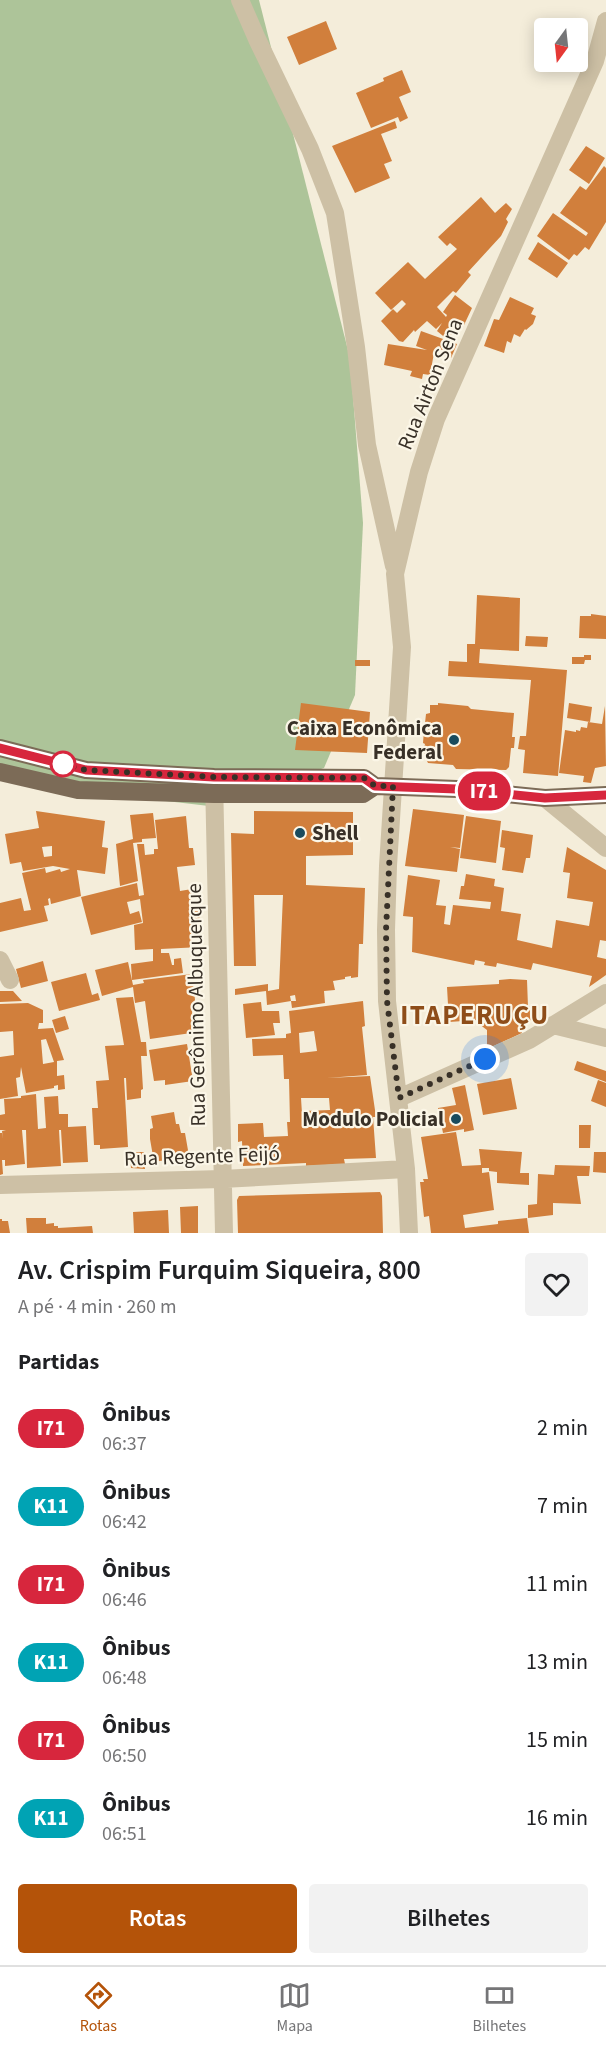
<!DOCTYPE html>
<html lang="pt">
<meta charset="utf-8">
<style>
:root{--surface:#fff;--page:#f2f2f2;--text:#202124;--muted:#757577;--line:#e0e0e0;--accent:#b45309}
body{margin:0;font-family:"Source Sans 3",sans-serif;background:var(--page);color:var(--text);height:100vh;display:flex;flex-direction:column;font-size:22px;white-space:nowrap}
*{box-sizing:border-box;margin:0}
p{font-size:20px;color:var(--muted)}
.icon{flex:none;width:33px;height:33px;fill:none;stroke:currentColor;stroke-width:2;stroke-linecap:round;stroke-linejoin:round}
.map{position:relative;height:1233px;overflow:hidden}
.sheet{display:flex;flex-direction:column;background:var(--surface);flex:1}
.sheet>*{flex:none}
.badge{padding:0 12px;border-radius:20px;font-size:21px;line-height:39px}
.needle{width:39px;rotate:195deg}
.buttons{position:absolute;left:534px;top:18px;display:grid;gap:12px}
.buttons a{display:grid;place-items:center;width:54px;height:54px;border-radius:6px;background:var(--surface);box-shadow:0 3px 15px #0003;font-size:30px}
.you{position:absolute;width:30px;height:30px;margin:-15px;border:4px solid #fff;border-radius:50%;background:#1a73e8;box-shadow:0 0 0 9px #1a73e833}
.map>.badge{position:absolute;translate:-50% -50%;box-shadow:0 0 0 3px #fff}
h2{padding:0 18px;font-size:22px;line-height:54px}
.round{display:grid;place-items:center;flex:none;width:63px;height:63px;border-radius:6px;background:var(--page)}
.overview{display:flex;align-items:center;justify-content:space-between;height:102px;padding:0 18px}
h1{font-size:28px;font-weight:600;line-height:45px}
.cta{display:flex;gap:12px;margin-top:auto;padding:12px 18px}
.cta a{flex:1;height:69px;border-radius:6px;background:var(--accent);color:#fff;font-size:24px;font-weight:600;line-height:69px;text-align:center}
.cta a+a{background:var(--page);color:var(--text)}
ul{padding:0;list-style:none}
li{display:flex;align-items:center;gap:18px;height:78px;padding:0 18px}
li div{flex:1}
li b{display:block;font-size:22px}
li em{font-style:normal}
li .badge{min-width:66px;font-weight:700;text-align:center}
.menu{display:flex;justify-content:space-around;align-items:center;height:84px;border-top:2px solid var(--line);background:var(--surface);font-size:16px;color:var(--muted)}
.menu a{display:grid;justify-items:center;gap:3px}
.menu .selected{color:var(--accent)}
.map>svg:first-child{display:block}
</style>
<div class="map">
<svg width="606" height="1233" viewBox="0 0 606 1233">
<rect width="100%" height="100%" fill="#f4edda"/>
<path fill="#adc499" d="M0 0H259L350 358 363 523 355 695 324 768 209 806 71 790 0 772Z"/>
<path fill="#d17f3c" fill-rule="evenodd" d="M326 21 337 49 299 65 287 37Z
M402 70 411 92 399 97 408 118 400 122 398 117 371 128 356 93 384 81 383 78Z
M395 121 397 128 381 134 392 161 384 164 390 178 355 193 332 146Z
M586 146 605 158 589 184 569 170Z
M604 166 606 168V222L589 250 585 247 577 256 574 254 569 260 537 236 553 213 586 236 588 233 560 213 580 186 586 190Z
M481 197 495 213 506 203 512 209 506 219 508 222 501 236 468 272 471 275 456 293 453 291 437 307 446 317 447 315 443 312 455 295 472 308 464 325 460 323 448 340 437 331 442 323 436 329 427 321 415 332 414 330 403 342 399 341 381 321 393 309 397 313 406 304 402 300 391 310 375 293 408 262 425 279 457 249 450 243 447 246 438 237Z
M538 242 568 263 557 278 528 259Z
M510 297 534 308 531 314 536 316 533 324 526 330 525 329 520 337 514 334 511 343 507 341 504 353 484 346 494 319 499 320Z
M421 331 457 344 451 358 434 353 430 375 423 374 422 379 410 376 412 371 384 365 388 344 427 350 416 346Z
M477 595 520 598 519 651 480 649 479 663 567 670 558 776 523 773 525 750 518 749 520 736H526L531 680 448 676 449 661 467 662V644H475Z
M591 614 606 616V639L579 638 580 616H591Z
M526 636 548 637 547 647 525 646Z
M584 655H591V660H585L584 664H572V657H584Z
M355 660H370V666H355Z
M301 703 370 712 367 753 295 750Z
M438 703 468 706 471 709 514 713 512 737H515L514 748H511L509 767 506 770 456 769 453 765 428 763 423 752 425 744 423 743 424 730H428V726L425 723 426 714 430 713V705H438Z
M569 703 592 707 590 722 567 718Z
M605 706 606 766 595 768 591 783 583 782 584 776 559 773 565 730 576 732V730L580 731 581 727 587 728 588 722 602 724Z
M413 809 464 815 460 848 450 847 460 849 457 872 405 866Z
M36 811 105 821 102 847 108 848 105 874 77 870 81 896 51 904 50 898 48 899 49 905 44 906 48 921 0 932V903L21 898 24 911 31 910 22 873 45 868 46 873 60 869 61 872 70 869 53 866 23 871 21 862 10 864 5 834 39 828ZM52 846V856L44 857 42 847Z
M254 811 353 812V855L306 856V885L365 888 363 944H359L358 977 351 978V976L345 977V979L333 981 335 990 324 991 325 1003 292 1008 291 1001H296L295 995 290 996 291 1001 267 1005 266 991 235 995V989L268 984V991L279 989 283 895H254L256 966H234L231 833 254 834Z
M153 813 156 838 142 839V842L133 843 138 881 120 886 116 844 133 839 130 815Z
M186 816 189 848H193L195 865 177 867 180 891 198 888 201 947 161 949V953H169L172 965H174V959L181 958 183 973 132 980 131 964 153 961V949L135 950 134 925 143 923 140 899 127 902 130 914 139 911 142 922 91 935 81 897 137 883 139 896 144 895 137 844H144L145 855 154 854V849H158L155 820Z
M466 816 501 821 496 863 460 858Z
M502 830 533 835 530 858H526L523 873 502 870 505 848 500 847Z
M567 847 606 870V941L600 940 597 957 606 959V975L589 987 592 976 533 963 531 970 497 963 496 967 484 965 485 962 475 960 474 965 412 952 413 917 403 916 408 875 440 880 436 905 446 906 444 924 450 925 453 905 490 909 491 902 459 899 461 886H464L466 874 495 879 494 886 504 888 501 911 521 914 517 940 552 948 556 920 589 926 593 902 567 898 570 873 563 872Z
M43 961 48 981 21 988 16 969Z
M128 962 133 985 144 983 143 980 192 974 195 1000 192 1013 197 1022 198 1032 150 1039 145 1001 135 1003 133 987 102 996 95 970Z
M86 973 92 995 98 993 100 1000 59 1011 51 982Z
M510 979 527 980 528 1007 533 1006 534 1020 521 1021 522 1033 487 1049V1030L479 1024 478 1020 449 1022 447 987 499 984V980Z
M0 991H13L22 1001 0 1002Z
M133 997 141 1042H146L147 1056H141L143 1089 141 1090V1098L127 1100 126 1078H124L128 1147 100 1149V1145H94L92 1108H98L96 1081 109 1080 105 1046 124 1045 116 998Z
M363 1001 365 1026 362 1027 367 1075 327 1078 370 1076 376 1117H373L376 1158 344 1159 345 1164 306 1166V1163L243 1166 242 1141 238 1142V1124L263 1123 264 1137 288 1136 287 1122H290L289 1079H284L283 1055 253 1056 252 1039 286 1038V1034L291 1033 289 1011ZM314 1031 317 1051 300 1053 299 1033ZM301 1098H329L330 1110 304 1111 305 1114H302Z
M261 1002 262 1011H279L280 1023H273L275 1035 246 1038 243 1004Z
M28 1003 43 1010V1023H39L38 1029 53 1028 64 1060 57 1061V1076L64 1075 65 1089 58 1090V1085L54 1086V1088L26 1093 21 1067 20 1077 16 1078 18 1096 0 1099V1057L14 1055 13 1031 0 1032V1004ZM46 1039 54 1062 43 1064 41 1040Z
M65 1016 69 1029 56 1033 52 1020Z
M187 1044 193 1081 165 1085V1080L154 1081 149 1050Z
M577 1061 606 1071V1082L574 1070Z
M511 1078 517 1109 483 1115 477 1084Z
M598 1080 606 1083V1107L591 1101Z
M465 1085 474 1130 464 1132V1129L443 1133 438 1108 456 1105 452 1088Z
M36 1094 38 1129 46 1128 44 1097 58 1096 59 1114H68V1127L86 1126 88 1162 63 1163 61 1130H59L61 1166 27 1168 26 1130H22L25 1164 5 1166V1160H2L3 1174 0 1175V1133H2L3 1139 2 1131 6 1130H0V1115L5 1114 4 1099 21 1098V1096Z
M174 1112 176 1124H179L181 1133H185L189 1156 154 1162 150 1139V1129L153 1128 151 1116Z
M579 1125H591L590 1148H579Z
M456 1132 462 1166 481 1165 479 1149 522 1152 520 1173H529V1185L497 1183V1172L489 1171V1168H482V1173L489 1172 494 1210 463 1215 465 1228 498 1224V1221L527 1218 529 1233H431L429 1216 424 1217 420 1182H424L423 1179H428L421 1137Z
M130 1152H144L145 1169 131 1168Z
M594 1152H606V1173L593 1172Z
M555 1165 590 1166 589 1176H577L581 1204 553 1203V1215L528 1218V1205L537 1204 538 1174 554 1175Z
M380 1192 382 1196 383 1233H238L237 1200 239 1196Z
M198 1206V1233H181L180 1207Z
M168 1210 169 1233H134L133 1212Z
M26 1218H46V1224L54 1223V1226H58V1228L92 1226 93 1233H27Z
M0 1219H2V1221H8L10 1233H0Z"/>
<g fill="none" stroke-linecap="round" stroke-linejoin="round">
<path stroke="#cdc0a5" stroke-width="18" d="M240 0 257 39 310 149 335 213 356 347 367 445 394 566
M214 779 224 1233
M545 798 606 848
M0 960 10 980
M553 1025 606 1038
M399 1098 529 1040 606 993
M0 1185 222 1179 406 1169
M409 1233 406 1169 387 1001 386 930 388 866 402 647 395 574 419 472 436 419 595 61 606 21"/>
<path stroke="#7c6b57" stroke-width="18" d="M0 748 86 770 214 777 364 778 375 786 457 789 545 798 606 795
M0 772 78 790 214 794H363L375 786"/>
</g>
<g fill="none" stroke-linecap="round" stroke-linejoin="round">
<defs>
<path id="line" d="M0 748 86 770 214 777 364 778 375 786 457 789 545 798 606 795"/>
</defs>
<use href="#line" stroke="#fff" stroke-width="14"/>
<use href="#line" stroke="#d7263d" stroke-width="9"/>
<path stroke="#383027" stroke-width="6" stroke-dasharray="0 10.8" d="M63 764 86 770 214 777 364 778 375 786H393L386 930 387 1001 399 1098 485 1059"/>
</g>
<g fill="#194b5d" stroke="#fbf6e7" stroke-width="2">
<circle cx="454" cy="740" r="6"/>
<circle cx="300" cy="833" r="6"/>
<circle cx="456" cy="1119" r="6"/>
</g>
<circle fill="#fff" stroke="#d7263d" stroke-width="3" cx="63" cy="764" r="12"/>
<g text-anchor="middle" stroke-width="4.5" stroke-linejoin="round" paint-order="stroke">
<g font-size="21" fill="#383027" stroke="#fbf6e7">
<text transform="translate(430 384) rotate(-68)" y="7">Rua Airton Sena</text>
<text transform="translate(196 1005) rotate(-91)" y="7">Rua Gerônimo Albuquerque</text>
<text transform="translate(202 1156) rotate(-2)" y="7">Rua Regente Feijó</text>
</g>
<g font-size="21" font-weight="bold" fill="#383027" stroke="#fbf6e7" text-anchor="end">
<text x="442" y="735">Caixa Econômica<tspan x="442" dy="24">Federal</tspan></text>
<text x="312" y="840" text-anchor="start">Shell</text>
<text x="444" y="1126">Modulo Policial</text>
</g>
<g font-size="27" font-weight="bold" letter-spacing="1.5" fill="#8e4d19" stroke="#fbf6e7">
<text x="475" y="1024">ITAPERUÇU</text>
</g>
</g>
</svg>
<div class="buttons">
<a><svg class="needle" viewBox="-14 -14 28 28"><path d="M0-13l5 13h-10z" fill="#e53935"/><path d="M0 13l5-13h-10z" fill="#757577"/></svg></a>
</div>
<div class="you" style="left:485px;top:1059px"></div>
<b class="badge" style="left:484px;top:791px;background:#d7263d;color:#fff">I71</b>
</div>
<section class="sheet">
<div class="overview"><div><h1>Av. Crispim Furquim Siqueira, 800</h1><p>A pé · 4 min · 260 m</p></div><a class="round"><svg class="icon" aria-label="heart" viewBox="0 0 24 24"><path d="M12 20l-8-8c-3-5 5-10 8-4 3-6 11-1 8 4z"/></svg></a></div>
<h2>Partidas</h2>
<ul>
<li><span class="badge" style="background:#d7263d;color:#fff">I71</span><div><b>Ônibus</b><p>06:37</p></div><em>2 min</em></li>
<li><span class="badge" style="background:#00a3b4;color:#fff">K11</span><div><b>Ônibus</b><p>06:42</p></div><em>7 min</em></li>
<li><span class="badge" style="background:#d7263d;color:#fff">I71</span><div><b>Ônibus</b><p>06:46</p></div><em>11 min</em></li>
<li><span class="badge" style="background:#00a3b4;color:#fff">K11</span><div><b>Ônibus</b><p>06:48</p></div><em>13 min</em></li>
<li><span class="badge" style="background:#d7263d;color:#fff">I71</span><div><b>Ônibus</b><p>06:50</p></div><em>15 min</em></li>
<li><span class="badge" style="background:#00a3b4;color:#fff">K11</span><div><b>Ônibus</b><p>06:51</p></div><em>16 min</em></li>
</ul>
<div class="cta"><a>Rotas</a><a>Bilhetes</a></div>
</section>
<nav class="menu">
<a class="selected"><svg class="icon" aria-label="directions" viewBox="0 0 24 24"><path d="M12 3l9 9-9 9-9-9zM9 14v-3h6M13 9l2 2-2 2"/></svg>Rotas</a>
<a><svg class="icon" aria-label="map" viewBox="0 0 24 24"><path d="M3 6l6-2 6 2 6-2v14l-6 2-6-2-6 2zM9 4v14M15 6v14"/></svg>Mapa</a>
<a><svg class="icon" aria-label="tickets" viewBox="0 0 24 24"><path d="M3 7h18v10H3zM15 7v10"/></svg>Bilhetes</a>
</nav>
